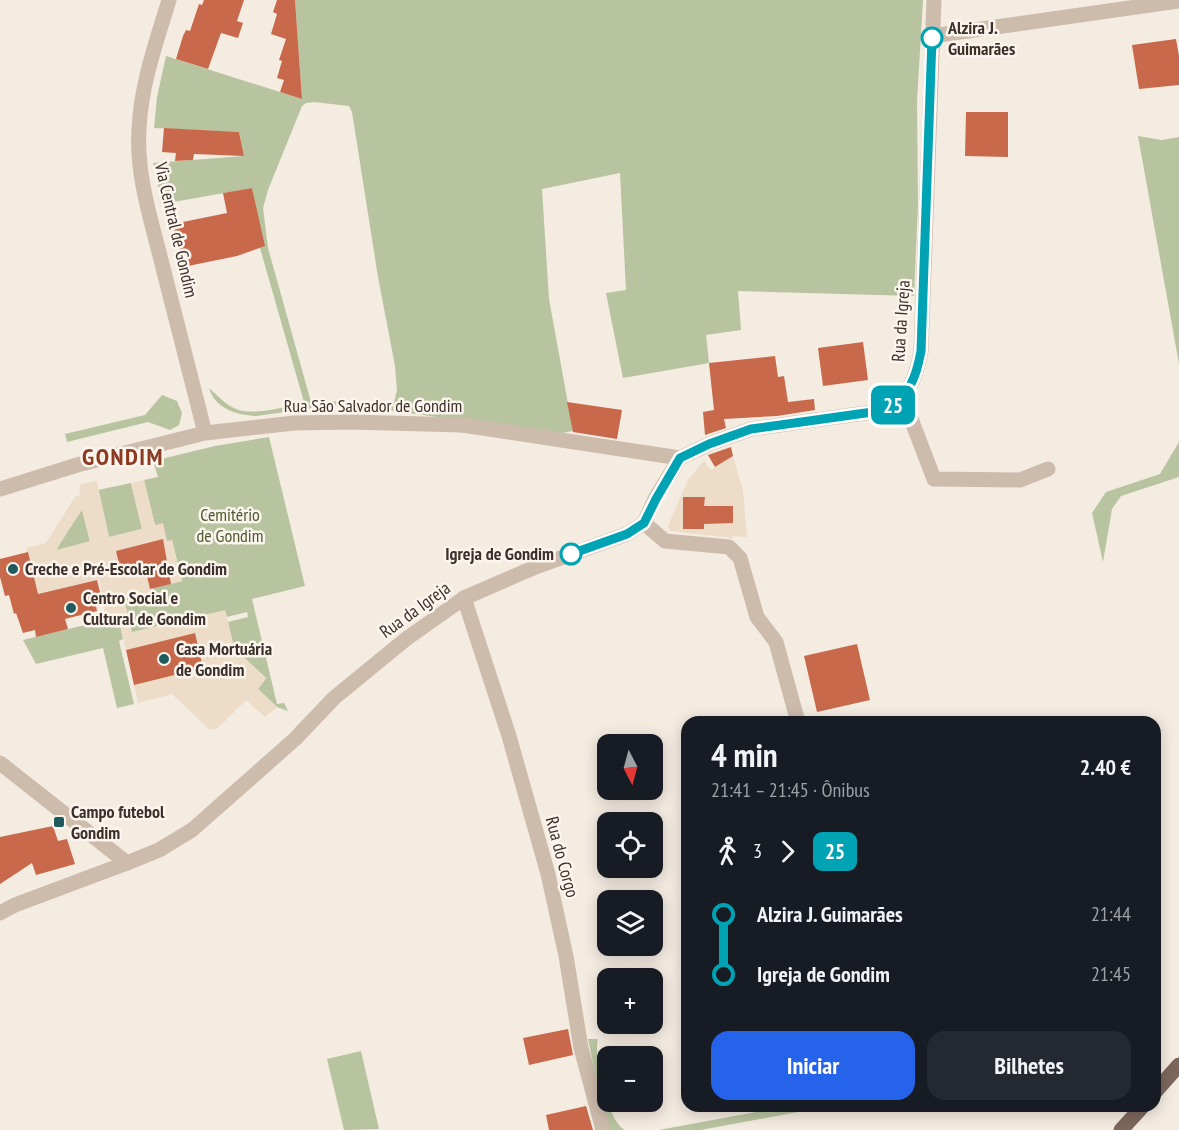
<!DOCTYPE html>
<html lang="pt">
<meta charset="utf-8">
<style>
:root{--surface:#171b24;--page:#242831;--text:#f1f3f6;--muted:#9ea1a6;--accent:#2563eb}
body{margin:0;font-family:"PT Sans Narrow",sans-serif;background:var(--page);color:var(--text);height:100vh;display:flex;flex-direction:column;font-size:22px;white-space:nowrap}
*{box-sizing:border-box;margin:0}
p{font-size:20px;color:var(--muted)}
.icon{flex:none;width:33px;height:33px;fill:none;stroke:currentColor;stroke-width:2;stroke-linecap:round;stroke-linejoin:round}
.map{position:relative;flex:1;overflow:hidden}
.panel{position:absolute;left:681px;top:716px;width:480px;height:396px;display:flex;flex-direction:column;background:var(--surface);border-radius:18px;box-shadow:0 3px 15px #0003}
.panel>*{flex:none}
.badge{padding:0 12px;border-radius:9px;font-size:21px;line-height:39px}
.needle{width:39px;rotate:174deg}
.controls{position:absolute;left:597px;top:734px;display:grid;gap:12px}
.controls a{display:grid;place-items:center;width:66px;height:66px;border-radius:12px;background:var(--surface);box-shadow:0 3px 15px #0003;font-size:30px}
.map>.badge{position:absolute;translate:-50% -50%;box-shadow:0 0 0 3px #fff}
.legs{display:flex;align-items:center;gap:9px;height:66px;padding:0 30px;font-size:20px}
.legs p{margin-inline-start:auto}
.overview{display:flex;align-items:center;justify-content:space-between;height:102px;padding:0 30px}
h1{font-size:33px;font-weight:700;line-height:45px}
.cta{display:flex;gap:12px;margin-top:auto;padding:12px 30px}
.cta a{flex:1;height:69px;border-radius:18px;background:var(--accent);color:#fff;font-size:24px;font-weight:700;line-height:69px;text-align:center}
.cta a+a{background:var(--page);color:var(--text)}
ul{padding:0 30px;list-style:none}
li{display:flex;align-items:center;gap:21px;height:60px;font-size:22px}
li i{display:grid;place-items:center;width:9px;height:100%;margin:0 8px;background:currentColor}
li i::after{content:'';width:15px;height:15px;margin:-8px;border:4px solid;border-radius:50%;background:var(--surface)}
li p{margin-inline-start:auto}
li:first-child i{background:linear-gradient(#0000 50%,currentColor 0)}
li:last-child i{background:linear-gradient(currentColor 50%,#0000 0)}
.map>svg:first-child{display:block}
</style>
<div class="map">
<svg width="1179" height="1130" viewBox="0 0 1179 1130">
<rect width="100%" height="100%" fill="#f4ebe1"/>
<path fill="#b8c4a0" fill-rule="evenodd" d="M295 0H923L917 101 918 203 914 296 738 291 741 330 706 335 709 363 623 378 606 293 626 290 620 173 542 189 549 299 573 431 562 433 547 432 343 404 256 416C237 415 215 409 209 388 218 396 226 405 236 409 253 416 287 407 304 402L260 248 264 246 252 188 162 204 153 163 244 156 239 132 154 128 157 97 166 56 302 99ZM314 102 349 106 352 112 378 277 395 366 397 390 394 403 381 405 352 401 311 402 268 248 263 208 268 190 302 106 306 103Z
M1138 136 1162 140 1179 137V364Z
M162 395 177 401 182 413 179 425 170 430 148 422 67 442 65 434 145 415Z
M269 437 305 586 252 599 277 704 284 703 288 711 277 707 258 689 266 678 234 648 228 622 248 617 247 612 227 617 225 611 132 633 124 599 154 592 153 588 182 581 172 540 167 542 155 525 144 480 158 477 153 461 215 446Z
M1179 442V477L1121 496 1112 509 1103 562 1092 513 1106 492 1160 474Z
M131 483 142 529 109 537 98 490Z
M82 509 90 542 56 550Z
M118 617 123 639 119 641 134 704 117 708 103 648 36 664 23 640Z
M588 1039H598C593 1057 608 1122 625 1130H610L598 1087Z
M361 1051 379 1129 344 1130 327 1059Z
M788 1106H830L701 1130H659Z"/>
<path fill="#ecdcc8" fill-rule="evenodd" d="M733 456 743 491 747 537 733 536V538L670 531 668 526 688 480 704 461 711 470ZM683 497H704V506H733V523L704 524V529H683Z
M144 480 155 525 163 523 167 541 172 540 182 581 171 584 163 540 116 551 121 572 145 567 154 591 124 599 132 632 225 610 234 648 266 678 258 689 277 707 265 717 246 700 218 728 210 730 172 694 138 703 134 685 203 668 195 633 126 650 118 617 106 620 99 579 28 596 31 567 26 548 46 543 75 497 81 495 79 489 81 484 97 481 109 537 142 529 131 483ZM82 510 90 541 57 550 56 549Z"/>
<path fill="#c8694b" d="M204 0H244L237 21 243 23 238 38 221 33 208 69 176 59 183 36 186 30 190 31 199 4 202 5Z
M277 0H295L302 99 280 92 284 80 277 78 282 61 279 60 286 39 271 34 277 14 273 12Z
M1176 39 1179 56V85L1139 89 1132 45Z
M966 112H1008V157L965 156Z
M164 128 239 132 244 156 194 154 193 160 175 161 176 153 162 152Z
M252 188 265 246 237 256 188 266 185 255 181 256 173 224 227 213 223 193Z
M863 342 868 380 823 386 818 348Z
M775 356 778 377 784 376 788 402 814 399 815 410 777 416 724 419 726 428 705 435 703 412 714 410 709 363Z
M567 402 622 410 617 439 573 432Z
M731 447 733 456 715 467 708 455Z
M683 497H705L704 506H733V523L704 524V529H683Z
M163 539 171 584 150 589 145 567 121 573 116 551Z
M28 552 38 594 97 580 103 604 96 606 97 611 65 619 68 629 36 637 35 630 23 633 16 613 14 614 9 595 5 596 0 577V559Z
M195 633 203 668 134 685 126 650Z
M857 644 870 700 817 712 804 656Z
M53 826 58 841 67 839 75 864 36 875 32 863 0 884V837Z
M568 1029 573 1055 529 1065 523 1038Z
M586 1106 593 1130H549L546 1115Z"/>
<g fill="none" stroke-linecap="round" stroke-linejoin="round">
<path stroke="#cdbbac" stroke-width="15" d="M169 0C156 43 141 84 139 129 136 177 152 222 163 268 177 323 191 378 205 433
M932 36 1179 1
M903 398 934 479 1020 480 1048 469
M0 489 77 465 205 433 294 423 350 422 462 425 680 458
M644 523 665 541 729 547 740 558 757 617 776 642 798 722
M464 598 509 736 548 874 566 956 581 1048 603 1130
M0 763 127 863"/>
<path stroke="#cdbbac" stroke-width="15" d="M0 913 15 905 127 863 159 850 192 830 295 739 334 698 406 639 464 598 533 568 627 534 644 523 655 499 680 458 709 444 751 429 887 410C910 392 916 379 921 351L934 0"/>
<path stroke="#7d675c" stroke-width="15" d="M1155 1092 1179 1065
M1121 1130 1143 1106"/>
</g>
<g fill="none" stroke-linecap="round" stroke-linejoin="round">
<defs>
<path id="line-1" d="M571 554 627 534 644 523 656 499 680 458 709 444 751 429 887 410C910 392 916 379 921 351L932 38"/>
</defs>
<use href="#line-1" stroke="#fff" stroke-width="14"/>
<use href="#line-1" stroke="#00a3b4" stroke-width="9"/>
</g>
<g fill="#fff" stroke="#00a3b4" stroke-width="3">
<circle cx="932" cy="38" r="10"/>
<circle cx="571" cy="554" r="10"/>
</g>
<g fill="#1f5a5e" stroke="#fbf5ee" stroke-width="2">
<circle cx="13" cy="569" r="6"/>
<circle cx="71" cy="608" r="6"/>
<circle cx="164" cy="659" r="6"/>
<rect x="53" y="816" width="12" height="12" rx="3"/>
</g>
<g text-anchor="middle" stroke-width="5" stroke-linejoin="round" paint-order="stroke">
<g font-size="18" font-weight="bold" fill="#3b302b" stroke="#fbf5ee" text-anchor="start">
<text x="948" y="34">Alzira J.<tspan x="948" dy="21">Guimarães</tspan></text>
<text x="554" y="560" text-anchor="end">Igreja de Gondim</text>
</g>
<g font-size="18" fill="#3b302b" stroke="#fbf5ee">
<text transform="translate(176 230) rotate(77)" y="6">Via Central de Gondim</text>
<text transform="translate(901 321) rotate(-86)" y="6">Rua da Igreja</text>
<text x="373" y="412">Rua São Salvador de Gondim</text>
<text transform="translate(415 610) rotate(-36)" y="6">Rua da Igreja</text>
<text transform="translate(562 857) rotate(75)" y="6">Rua do Corgo</text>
</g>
<g font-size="18" fill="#4a5a2e" stroke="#fbf5ee">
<text x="230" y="521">Cemitério<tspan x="230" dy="21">de Gondim</tspan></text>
</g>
<g font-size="18" font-weight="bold" fill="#3b302b" stroke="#fbf5ee" text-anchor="start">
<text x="25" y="575">Creche e Pré-Escolar de Gondim</text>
<text x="83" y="604">Centro Social e<tspan x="83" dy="21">Cultural de Gondim</tspan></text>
<text x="176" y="655">Casa Mortuária<tspan x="176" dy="21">de Gondim</tspan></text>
<text x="71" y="818">Campo futebol<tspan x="71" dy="21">Gondim</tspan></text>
</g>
<g font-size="24" font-weight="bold" letter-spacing="1.5" fill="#8c3b22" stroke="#fbf5ee">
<text x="123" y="465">GONDIM</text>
</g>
</g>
</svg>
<div class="controls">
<a><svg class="needle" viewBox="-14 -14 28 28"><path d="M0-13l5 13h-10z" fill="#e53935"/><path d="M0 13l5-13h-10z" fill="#9ea1a6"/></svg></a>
<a><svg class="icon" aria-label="locate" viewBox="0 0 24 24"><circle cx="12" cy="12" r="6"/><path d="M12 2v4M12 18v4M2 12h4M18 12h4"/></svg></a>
<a><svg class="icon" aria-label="layers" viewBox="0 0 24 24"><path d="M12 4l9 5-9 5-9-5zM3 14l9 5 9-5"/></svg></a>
<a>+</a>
<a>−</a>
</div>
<b class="badge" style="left:893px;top:405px;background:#00a3b4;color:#fff">25</b>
<section class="panel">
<div class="overview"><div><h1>4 min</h1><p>21:41 – 21:45 · Ônibus</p></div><b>2.40 €</b></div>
<div class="legs"><svg class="icon" aria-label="walk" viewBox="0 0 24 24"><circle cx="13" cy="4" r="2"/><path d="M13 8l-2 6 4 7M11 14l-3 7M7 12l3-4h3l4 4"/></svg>3<svg class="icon" aria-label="forward" viewBox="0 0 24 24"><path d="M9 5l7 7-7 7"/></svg><b class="badge" style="background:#00a3b4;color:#fff">25</b></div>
<ul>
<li><i style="color:#00a3b4"></i><b>Alzira J. Guimarães</b><p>21:44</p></li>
<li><i style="color:#00a3b4"></i><b>Igreja de Gondim</b><p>21:45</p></li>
</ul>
<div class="cta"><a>Iniciar</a><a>Bilhetes</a></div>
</section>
</div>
